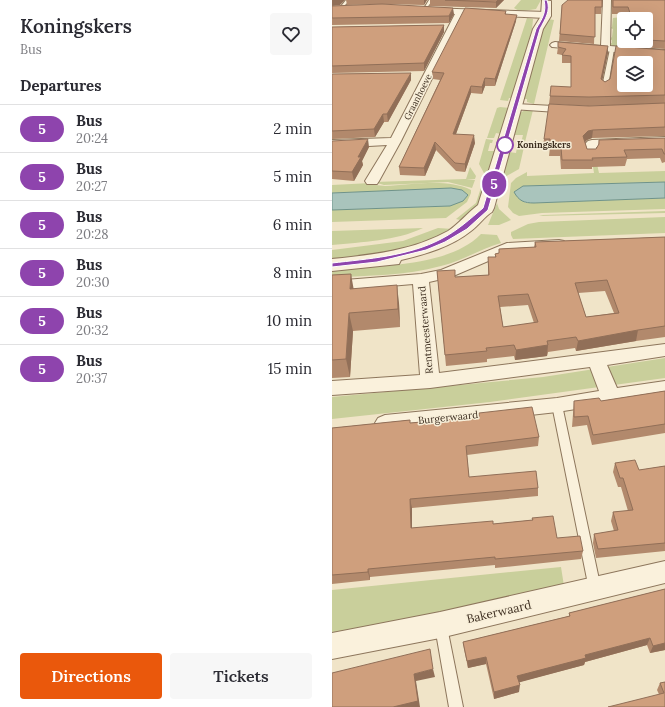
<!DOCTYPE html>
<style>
:root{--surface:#fff;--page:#f7f7f7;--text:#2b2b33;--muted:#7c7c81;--line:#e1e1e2;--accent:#ea580c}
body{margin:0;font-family:Lora,serif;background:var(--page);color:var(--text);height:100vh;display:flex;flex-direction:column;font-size:15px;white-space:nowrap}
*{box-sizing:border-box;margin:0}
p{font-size:13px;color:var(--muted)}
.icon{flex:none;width:22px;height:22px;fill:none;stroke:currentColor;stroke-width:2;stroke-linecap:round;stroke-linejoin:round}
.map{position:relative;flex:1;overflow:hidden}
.drawer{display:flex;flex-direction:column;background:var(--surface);width:332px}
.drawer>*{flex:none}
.badge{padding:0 8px;border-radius:13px;font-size:14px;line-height:26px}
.tools{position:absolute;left:285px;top:12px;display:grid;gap:8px}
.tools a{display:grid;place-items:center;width:36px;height:36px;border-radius:4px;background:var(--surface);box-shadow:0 4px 16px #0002;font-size:20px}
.map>.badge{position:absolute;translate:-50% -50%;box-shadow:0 0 0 2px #fff}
h2{padding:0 20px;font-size:15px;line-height:36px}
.round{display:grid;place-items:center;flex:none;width:42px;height:42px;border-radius:4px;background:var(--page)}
.summary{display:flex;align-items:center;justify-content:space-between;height:68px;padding:0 20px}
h1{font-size:19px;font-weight:600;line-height:30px}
.primary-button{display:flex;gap:8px;margin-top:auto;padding:8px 20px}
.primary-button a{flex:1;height:46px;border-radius:4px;background:var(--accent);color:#fff;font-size:16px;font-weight:600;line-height:46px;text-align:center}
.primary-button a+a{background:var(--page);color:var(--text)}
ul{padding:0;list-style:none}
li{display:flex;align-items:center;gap:12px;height:48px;padding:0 20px;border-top:1px solid var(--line)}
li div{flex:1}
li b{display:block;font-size:15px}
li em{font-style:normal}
li .badge{min-width:44px;font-weight:700;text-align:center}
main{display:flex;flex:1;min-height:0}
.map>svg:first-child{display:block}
</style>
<main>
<section class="drawer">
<div class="summary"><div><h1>Koningskers</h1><p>Bus</p></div><a class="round"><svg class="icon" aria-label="heart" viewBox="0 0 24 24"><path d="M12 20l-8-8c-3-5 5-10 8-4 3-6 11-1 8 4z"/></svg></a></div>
<h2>Departures</h2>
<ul>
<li><span class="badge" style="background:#8e44ad;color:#fff">5</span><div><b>Bus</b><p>20:24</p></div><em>2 min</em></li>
<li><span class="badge" style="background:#8e44ad;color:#fff">5</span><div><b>Bus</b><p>20:27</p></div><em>5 min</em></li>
<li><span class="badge" style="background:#8e44ad;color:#fff">5</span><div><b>Bus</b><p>20:28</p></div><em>6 min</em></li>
<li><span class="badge" style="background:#8e44ad;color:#fff">5</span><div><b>Bus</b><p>20:30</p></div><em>8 min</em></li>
<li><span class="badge" style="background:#8e44ad;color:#fff">5</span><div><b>Bus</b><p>20:32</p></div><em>10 min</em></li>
<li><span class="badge" style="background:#8e44ad;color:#fff">5</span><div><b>Bus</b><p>20:37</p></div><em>15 min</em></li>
</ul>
<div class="primary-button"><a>Directions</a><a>Tickets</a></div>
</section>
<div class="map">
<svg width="333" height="707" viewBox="0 0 333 707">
<rect width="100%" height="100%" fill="#f0e4c8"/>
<path fill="#c9cf9b" d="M189 0H209L204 9C197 10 188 13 182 8Z
M290 17 292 41H295V47L277 46 276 44 280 43V40L277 39 280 37 281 29 278 28 280 27 281 18Z
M195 18 201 19 200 30 180 98H177L176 101 168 100Z
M216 19 222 20 202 104 195 102V99H192L211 30Z
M168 107 178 108 169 134 164 133 162 138H155L165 108Z
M193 110H201L192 146 186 145V143H189L191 135H182L188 113Z
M154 139 161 140 160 143H158L156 151H164C156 177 153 202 132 221L124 219 144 203 153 175 147 164Z
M185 147H192L187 169 171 178 177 152 184 153Z
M259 155H263L267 173 333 171V182L191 186 193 203 333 198V209L210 213 187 216 181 213 176 207 179 183 184 178 195 172V176L262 173Z
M138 167 144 176 143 179H134L143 180 140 188 116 182 52 185 42 182 134 179Z
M39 183 44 185 53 186C79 185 116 178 139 190V193L135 202 114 218 0 222V210L118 206 30 192 0 193V185Z
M165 203 167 209 179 220 167 225H156Z
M333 211V213L207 216 211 215Z
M333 217V233L181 239 179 235V232L196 224 207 222Z
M91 228C64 241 30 242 0 245V231Z
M106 228 121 229C114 232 107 237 100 240 68 253 33 255 0 259V250L71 241Z
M149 234 165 235 169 243C148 249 130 261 109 266 73 276 37 275 0 278V271L5 270C49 265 117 267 149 234Z
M333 358V378L158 402 0 419V397L211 377Z
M229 567 232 586 0 641V590Z"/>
<path fill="#a9c4bc" stroke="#6f938a" d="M333 182V198L202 203C192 203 187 201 182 192L191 186Z
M119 188 130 190 136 195 131 201 118 206 0 210V193Z"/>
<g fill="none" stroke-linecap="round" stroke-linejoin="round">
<defs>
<path id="service" d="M14 0H18L8 10H6Z
M97 0H101L93 10H91Z
M280 48 282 49 276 87 273 89 270 87 278 49Z
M225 401 228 402 230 405 269 589 267 593 263 595 259 593 257 589 220 405 222 402Z
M109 621 114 622 131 707H117L103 627 104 622Z"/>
<path id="minor" d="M271 0H279L278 46 333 50V56L220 47 218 45 220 43 223 42 269 46Z
M94 8 214 12 218 15 214 18 132 14 69 141 47 181 45 184H35L33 181 55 145 0 148V140L59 138 123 14 97 12 93 10Z
M184 104 240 107 246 110 240 113 180 109 178 107 180 105Z
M333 137V145L264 147 265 153 263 156H255L251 146 256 141 260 140Z
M227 240 232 241 234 244 232 247 182 250 119 277 97 282 107 373 333 344V356L275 365 285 388 333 381V395L225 412 53 431 46 428 43 423 46 418 53 415 225 398 267 391 258 367 98 388 0 395V381L88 375 81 284 0 291V281L89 274 109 270 175 243Z
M333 561V583L108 638 0 659V633L108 612Z"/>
<path id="tertiary" d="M210 0 219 1V16L211 29 162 208 160 212C152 217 147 225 139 231 119 247 94 254 69 260L67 264 0 271V259C39 255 80 251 116 231 127 224 135 213 146 205L201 29 209 16Z"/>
</defs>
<use href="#service" stroke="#8d765c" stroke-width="2"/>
<use href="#minor" stroke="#8d765c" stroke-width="2"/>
<use href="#tertiary" stroke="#8d765c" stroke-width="2"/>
<use href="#service" fill="#faf1dc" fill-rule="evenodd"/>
<use href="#minor" fill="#faf1dc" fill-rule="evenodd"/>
<use href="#tertiary" fill="#faf1dc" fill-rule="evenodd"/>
</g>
<path fill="#b2896c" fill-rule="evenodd" d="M14 0H95L92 5 51 4 15 5Z
M98 0H172L164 8 98 6Z
M270 0 269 14H263L262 44 227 41 230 5Z
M280 0H333V49L301 46V41H314V19H297L295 14H280Z
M0 6 122 14 117 23 0 25Z
M174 11V14L184 21 163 86H153L150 94 139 93 124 134 143 143 133 172 124 171 104 150 93 176 68 175 67 167 108 80 101 79 100 72Z
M112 25V32L92 71 0 73V27Z
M226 47 276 53 270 79 273 82 333 50V103L256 106 217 104 218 96 239 87V63H230V55L225 54Z
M0 74 79 80 56 122H52L43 137 0 139Z
M333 103V136L260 138 255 140 253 142 255 149H264L266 146 267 140 333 138V162L330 163 328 158 295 159 293 166 260 167V169H229L228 156H217L218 147H211L212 139 257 106Z
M0 141 37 147 30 161 31 165 22 181 0 179Z
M333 237V337L304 341 244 351 243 348 216 352 215 356 183 360 182 356 155 359V362L114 366 105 271 123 277 156 275V257H163V254L167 253V249L202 247 203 242ZM273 291 282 313 254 317 246 293ZM196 305 202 323 171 327 168 307Z
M0 275 22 289 67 303 68 327 21 331 18 377 0 378Z
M333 391V433L260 445 255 425 240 427 242 401H269Z
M147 413 207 437 206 446 135 455 137 477 206 488V496L80 508V528L161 524 200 520V518L225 538 251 551 249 559 163 568V565L38 577V580L0 584V428L78 420V423L147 417Z
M283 463 307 470 333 466V551L264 558 261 543 262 534 282 531 279 521 281 512 296 511 289 487H286L281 472Z
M333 589V650L318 653 315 645 253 662 252 665 187 682V692L162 699 154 664 136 668 132 649 131 642 237 616V613Z
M333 682V707L325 690 328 683Z"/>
<path fill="#916f58" d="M0 0H13L8 5 0 6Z
M92 0H95L92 5Z
M166 0H172L164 8V2Z
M121 8 122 14 117 23V16Z
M185 15 184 21 163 86V79Z
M112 25V32L92 71V63Z
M276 46V53L269 87V79Z
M79 73V80L56 122 55 114Z
M153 78V86L150 94V87Z
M139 86V93L121 142V134Z
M51 114 52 122 43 137 42 129Z
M261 130 260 138 255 140 250 145 251 136 256 131Z
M142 135 143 143 133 172V164Z
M36 139 37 147 30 161 31 165 22 181 20 172 26 157Z
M103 142 104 150 93 176 92 168Z
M19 274 22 291 18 289Z
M65 285 67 303 68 327 66 309Z
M17 313 21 331 18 377 14 359Z
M306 330 304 341 244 351 246 341Z
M216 345 215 356 183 360 184 350Z
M78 499 80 508V537L79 528Z
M36 569 38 577V580L36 572Z
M318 638 315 645 253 662 252 665 185 683V676L253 655Z
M333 643V650L318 653 321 646Z
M154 657V664L136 668 135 661Z
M101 669 103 677 84 681 88 707H61L82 674Z
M188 685 187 692 162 699V692Z"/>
<path fill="#cf9f7d" stroke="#916f58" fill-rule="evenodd" d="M113 0H166L164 2Z
M236 0H270V7H263V37L228 34 230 5Z
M281 0H333V41L314 40V19H300L296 7H281Z
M50 4 121 8 117 16 0 18V6Z
M133 8 174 11 173 14 185 15 163 79 153 78 150 87 139 86 121 134 142 135 133 164 123 163 103 142 92 168 67 167 112 73 100 72Z
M112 25 92 63 0 66V27Z
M226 42 276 46 269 79 273 82 278 79 284 46 333 50V95L257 97 218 96 219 86 239 87V56L230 55 234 49 226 47ZM292 63H314V85H292Z
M79 73 55 114H51L42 129 0 131V74Z
M333 103V127L261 130 256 131 251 136 255 149H264L267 144V140L333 138V154H332L330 149 292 150 295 157 260 158 261 160H230L229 147H218V139H212L217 104 257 106Z
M36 139 26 157H29L20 172 0 171V141Z
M333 237V326L306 330 246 341 244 337 215 341 216 345 184 350 182 345 154 348 155 351 113 355 105 271 123 270V277L157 275 156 257H164L163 254 167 253V249L204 247 203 242ZM275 280 287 313 254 317 243 283ZM196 294 206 322 171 327 166 296Z
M19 274 18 289 65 285 66 309 17 313 14 359 0 360V275Z
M333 391V424L261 435 256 416 242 417V401L267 398 269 401Z
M200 407 207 437 134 446 137 477 204 471 206 488 78 499 79 528 161 521V524L201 520 200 518 221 516 225 538 248 536 251 551 163 559V557L36 569V572L0 575V428L78 420V423L147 417V413Z
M303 460 307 470 333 466V543L266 549 262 534 286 530 281 512 301 510 291 478H288L283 463Z
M333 589V643L321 646 318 638 253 655 254 658 185 676 188 685 162 692 154 657 135 661 131 642 238 616 237 613Z
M98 649 101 669 82 674 86 701 61 707H0V673Z
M333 682V707H276L332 693 328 683Z"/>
<path fill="#8e44ad" stroke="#fff" d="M212 0H215C219 11 213 19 208 29L156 210 135 229 113 242 94 250 45 262 0 267V263C35 259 77 256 109 239 125 231 138 219 151 208L204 29C210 19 215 12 212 0Z"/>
<circle fill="#fff" stroke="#8e44ad" stroke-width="2" cx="173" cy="145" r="8"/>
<g text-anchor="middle" stroke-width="3" stroke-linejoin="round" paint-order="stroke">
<g font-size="9" fill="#3d2e20" stroke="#f7eed8">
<text transform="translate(86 97) rotate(-63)" y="3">Graanhoeve</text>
</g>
<g font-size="9" font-weight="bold" fill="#3d2e20" stroke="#f7eed8" text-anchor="start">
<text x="185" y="148">Koningskers</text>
</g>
<g font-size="10" fill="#3d2e20" stroke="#f7eed8">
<text transform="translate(93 330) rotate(-95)" y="4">Rentmeesterwaard</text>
<text transform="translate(116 417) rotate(-6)" y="4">Burgerwaard</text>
</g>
<g font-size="12" fill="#3d2e20" stroke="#f7eed8">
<text transform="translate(167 612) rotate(-13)" y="4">Bakerwaard</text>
</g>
</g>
</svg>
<div class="tools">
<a><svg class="icon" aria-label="locate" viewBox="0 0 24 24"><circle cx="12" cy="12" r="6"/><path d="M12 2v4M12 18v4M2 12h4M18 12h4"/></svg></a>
<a><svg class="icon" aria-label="layers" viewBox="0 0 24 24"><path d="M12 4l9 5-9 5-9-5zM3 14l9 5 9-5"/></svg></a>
</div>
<b class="badge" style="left:162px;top:184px;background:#8e44ad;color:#fff">5</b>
</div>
</main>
